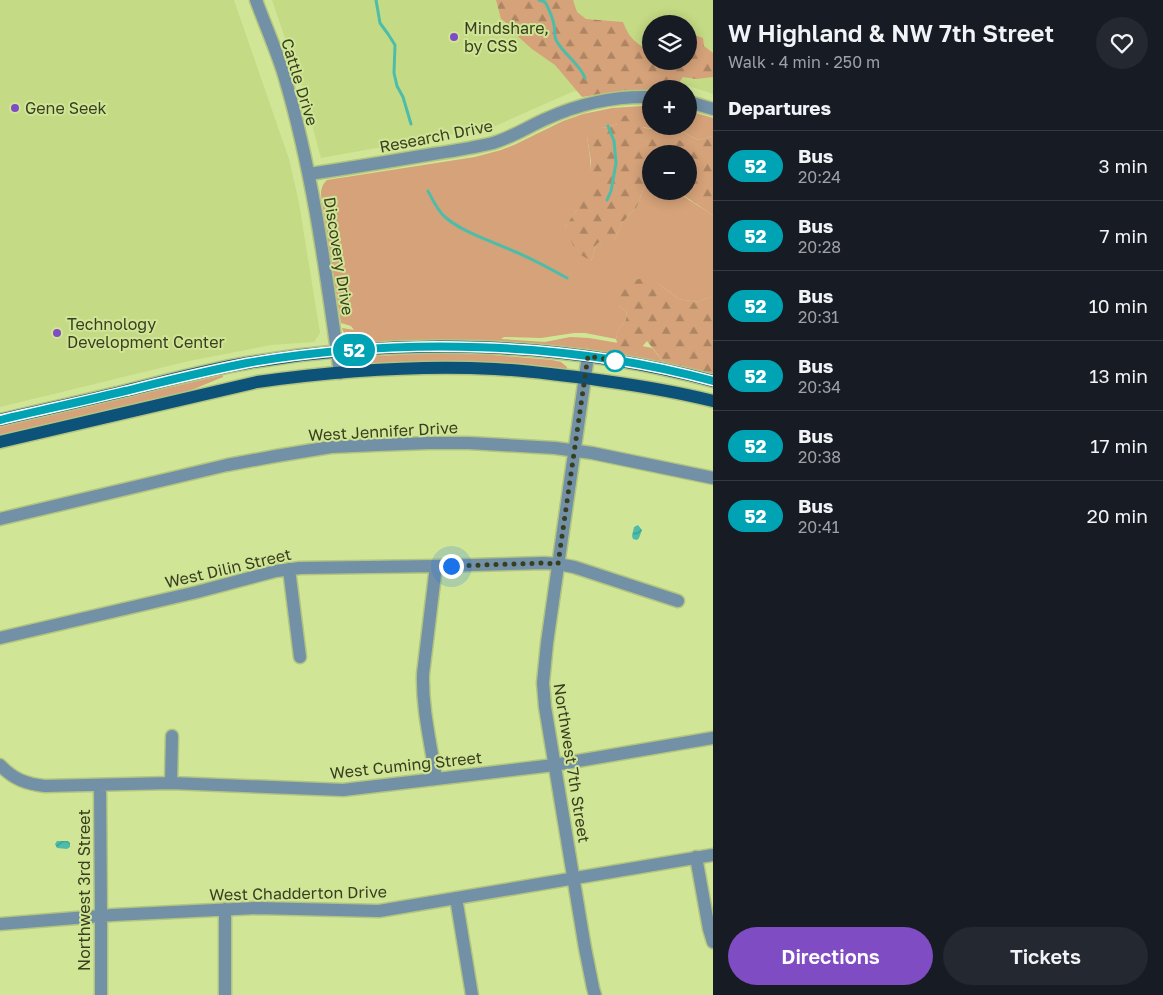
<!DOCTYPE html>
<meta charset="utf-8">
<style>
:root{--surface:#171b24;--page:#242831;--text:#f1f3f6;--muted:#9ea1a6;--line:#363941;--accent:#804cc4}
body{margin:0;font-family:"Golos Text",sans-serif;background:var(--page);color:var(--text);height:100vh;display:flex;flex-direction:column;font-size:19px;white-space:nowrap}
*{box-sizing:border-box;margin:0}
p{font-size:16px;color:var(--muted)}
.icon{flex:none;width:28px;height:28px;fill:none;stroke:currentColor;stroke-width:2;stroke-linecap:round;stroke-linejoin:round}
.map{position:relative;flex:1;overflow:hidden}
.details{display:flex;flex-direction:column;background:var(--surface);width:450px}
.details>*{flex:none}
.badge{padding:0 10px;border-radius:16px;font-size:18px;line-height:32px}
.tools{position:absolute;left:642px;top:15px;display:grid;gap:10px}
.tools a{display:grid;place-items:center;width:55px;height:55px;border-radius:50%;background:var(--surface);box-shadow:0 2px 12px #0003;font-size:25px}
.you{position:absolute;width:25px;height:25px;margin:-12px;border:4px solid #fff;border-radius:50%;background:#1a73e8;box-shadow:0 0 0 8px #1a73e833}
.map>.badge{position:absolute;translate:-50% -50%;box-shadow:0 0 0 2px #fff}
h2{padding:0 15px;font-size:19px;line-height:45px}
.round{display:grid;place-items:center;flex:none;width:52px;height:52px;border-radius:26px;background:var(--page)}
.headline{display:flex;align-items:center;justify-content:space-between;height:85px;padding:0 15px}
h1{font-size:24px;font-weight:600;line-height:38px}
.action{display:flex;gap:10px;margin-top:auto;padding:10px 15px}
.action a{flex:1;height:58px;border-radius:30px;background:var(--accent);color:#fff;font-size:20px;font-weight:600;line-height:58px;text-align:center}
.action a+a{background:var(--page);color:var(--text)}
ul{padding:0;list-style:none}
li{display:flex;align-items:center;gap:15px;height:70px;padding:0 15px;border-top:1px solid var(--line)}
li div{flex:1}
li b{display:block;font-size:19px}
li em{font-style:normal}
li .badge{min-width:55px;font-weight:700;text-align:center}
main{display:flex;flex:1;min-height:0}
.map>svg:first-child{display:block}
</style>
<main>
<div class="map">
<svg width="713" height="995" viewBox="0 0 713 995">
<defs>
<pattern id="forest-firs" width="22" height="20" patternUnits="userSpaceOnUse" patternTransform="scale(1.25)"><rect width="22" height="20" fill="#d5a279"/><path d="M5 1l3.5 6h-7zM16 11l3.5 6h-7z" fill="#ae8563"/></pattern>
<pattern id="water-waves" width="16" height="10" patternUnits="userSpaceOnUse" patternTransform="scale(1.25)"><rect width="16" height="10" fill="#4dbdaa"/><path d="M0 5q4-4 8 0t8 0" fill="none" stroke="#419b8a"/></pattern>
</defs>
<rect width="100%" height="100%" fill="#d1e597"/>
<path fill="#c5da84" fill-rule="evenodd" d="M0 0H234L289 159 299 203 320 333 314 342 271 345 189 361 0 407Z
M272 0H713V94L680 83 646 79 595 87 572 92 493 127 321 158 302 88ZM651 24H689V61H651Z"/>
<path fill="#d5a279" d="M642 106H651V126H689V111L713 118V136L698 140 681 131 685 144 664 130 618 124 604 128 601 127 587 136C589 150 593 173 589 186 583 201 574 215 565 227L591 261 596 245 601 241H614L622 223 637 207 643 190 651 179V191H677L689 200 705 210 713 216V296L697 302 679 299 660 285 618 306 627 311 626 320 618 330 616 339 585 333H574L541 338 504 337 501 339 545 342 570 337 589 338 618 343 636 354 642 346 652 348 666 365 360 343C351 342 345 337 342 328L354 330 351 326 341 323 321 195C321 189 322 185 327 180L475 157 501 150 514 145 563 121 583 114 612 108Z
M416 354H482L552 360 561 362 567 367V370L376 364 360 359V357Z
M223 375V377L189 391 0 436V427Z"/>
<path fill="url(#forest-firs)" d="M496 0H573L577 12 586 19 623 22C629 38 635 42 649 51H651V61H689V38L692 34 703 38 704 46 713 53V77L696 79 683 77 674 89H651V92L628 90 582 97 555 65 532 49 514 33 508 24 501 19Z
M634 115 644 128 664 130 684 143 681 131 698 140 713 136V216C702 207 689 200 678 191H689V154H651V179L643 190 637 207 622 223 614 241 609 246 601 241 596 245 591 261 576 252 565 227 576 211 589 185 591 162 587 136 592 123 604 128 618 124V116Z
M645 278 660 285 679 299 697 302 713 296V375L666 365 647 341 636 354 629 353 619 349 616 339 618 330 626 320 627 311 618 306 615 295 623 282Z"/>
<path fill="url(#water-waves)" d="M638 525 642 530 639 538 637 540 633 539 632 536 634 527Z
M57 841H68L70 843V847L67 849 57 848 55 844Z"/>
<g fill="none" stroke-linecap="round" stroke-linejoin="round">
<path stroke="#4dbdaa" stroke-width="3" d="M376 0 380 23 388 34 395 45 394 73 397 86 403 97 411 124
M539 0 545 2C549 9 552 16 554 25 555 30 554 35 556 40 564 55 579 63 585 78
M428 191C433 200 437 210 445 217 462 232 491 241 511 250 531 258 549 268 567 278
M607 200 611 191 616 163 614 141 608 126"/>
<defs>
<path id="minor" d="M256 0C265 25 276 49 284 75 313 172 326 273 340 373
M689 102 713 109
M309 174C350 168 392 161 433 154 453 151 473 148 493 143 513 137 529 126 548 118 581 103 615 96 651 97
M588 356 547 643 543 683 545 707 585 948 593 988 595 995
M0 519 227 465 276 456 331 447 376 445 428 443H469L555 448 592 453 713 478
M436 566 423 674C422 710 431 744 436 779
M289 569 300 657
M0 638 197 592 276 571 300 568 436 566 544 563 558 564 574 567 678 601
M0 765C13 779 26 784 45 786L171 783 343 790 554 765 713 738
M171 783 172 736
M100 785 101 917V995
M696 857 709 929 713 942
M456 898 472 995
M225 909V995
M0 924 113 915 257 908 379 911 713 855"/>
<path id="major" d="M0 420C42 410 84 401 125 391 166 381 206 370 247 363 401 337 562 341 713 381
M0 442 257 382C336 371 416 365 495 369 532 371 569 376 605 381 641 386 677 392 713 401"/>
</defs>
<use href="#minor" stroke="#b2c47f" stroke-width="15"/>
<use href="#major" stroke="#b2c47f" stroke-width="15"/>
<use href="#minor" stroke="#7290a6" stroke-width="12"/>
<use href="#major" stroke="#0d5278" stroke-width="12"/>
</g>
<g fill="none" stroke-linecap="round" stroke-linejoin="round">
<defs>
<path id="line" d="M0 420C42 410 84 401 125 391 166 381 206 371 247 363 396 337 567 341 713 381"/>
</defs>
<use href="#line" stroke="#fff" stroke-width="11"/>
<use href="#line" stroke="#00a3b4" stroke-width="8"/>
<path stroke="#383f1f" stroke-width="5" stroke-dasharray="0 9" d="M451 566 544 563 558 564 588 356 623 362 615 361"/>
</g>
<g fill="#804cc4" stroke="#d1e597" stroke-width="2">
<circle cx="454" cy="37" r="5"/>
<circle cx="15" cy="108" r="5"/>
<circle cx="57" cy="333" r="5"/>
</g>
<circle fill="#fff" stroke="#00a3b4" stroke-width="2.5" cx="615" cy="361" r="10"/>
<g text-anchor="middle" stroke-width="4" stroke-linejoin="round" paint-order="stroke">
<g font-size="16" fill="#383f1f" stroke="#d1e597" text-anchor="start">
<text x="464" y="34">Mindshare,<tspan x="464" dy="18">by CSS</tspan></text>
<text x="25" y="114">Gene Seek</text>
<text x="67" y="330">Technology<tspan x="67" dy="18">Development Center</tspan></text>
</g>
<g font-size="16" fill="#383f1f" stroke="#d1e597">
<text transform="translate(300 82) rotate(73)" y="6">Cattle Drive</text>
<text transform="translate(436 136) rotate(-11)" y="6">Research Drive</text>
<text transform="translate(339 256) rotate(81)" y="6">Discovery Drive</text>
<text transform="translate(383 431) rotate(-3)" y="6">West Jennifer Drive</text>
<text transform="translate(228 568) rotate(-13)" y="6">West Dilin Street</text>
<text transform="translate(572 763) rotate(81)" y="6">Northwest 7th Street</text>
<text transform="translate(406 765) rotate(-6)" y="6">West Cuming Street</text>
<text transform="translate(84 890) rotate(-90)" y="6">Northwest 3rd Street</text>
<text transform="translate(298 893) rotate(-1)" y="6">West Chadderton Drive</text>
</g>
</g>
</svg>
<div class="tools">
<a><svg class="icon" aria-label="layers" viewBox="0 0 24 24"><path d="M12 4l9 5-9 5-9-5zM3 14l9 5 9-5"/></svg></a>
<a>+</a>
<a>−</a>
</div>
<div class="you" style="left:451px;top:566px"></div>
<b class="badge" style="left:354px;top:350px;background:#00a3b4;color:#fff">52</b>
</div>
<section class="details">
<div class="headline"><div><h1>W Highland &amp; NW 7th Street</h1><p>Walk · 4 min · 250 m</p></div><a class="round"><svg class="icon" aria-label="heart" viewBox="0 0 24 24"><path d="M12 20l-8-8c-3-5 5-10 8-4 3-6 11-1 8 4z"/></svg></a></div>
<h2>Departures</h2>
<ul>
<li><span class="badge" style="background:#00a3b4;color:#fff">52</span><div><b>Bus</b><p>20:24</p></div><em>3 min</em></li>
<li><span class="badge" style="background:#00a3b4;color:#fff">52</span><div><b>Bus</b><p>20:28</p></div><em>7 min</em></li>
<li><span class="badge" style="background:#00a3b4;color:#fff">52</span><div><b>Bus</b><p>20:31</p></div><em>10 min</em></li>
<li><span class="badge" style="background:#00a3b4;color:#fff">52</span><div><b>Bus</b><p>20:34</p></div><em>13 min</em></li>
<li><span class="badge" style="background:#00a3b4;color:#fff">52</span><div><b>Bus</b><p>20:38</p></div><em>17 min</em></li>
<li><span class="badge" style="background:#00a3b4;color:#fff">52</span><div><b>Bus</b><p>20:41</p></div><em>20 min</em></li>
</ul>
<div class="action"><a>Directions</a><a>Tickets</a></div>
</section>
</main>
